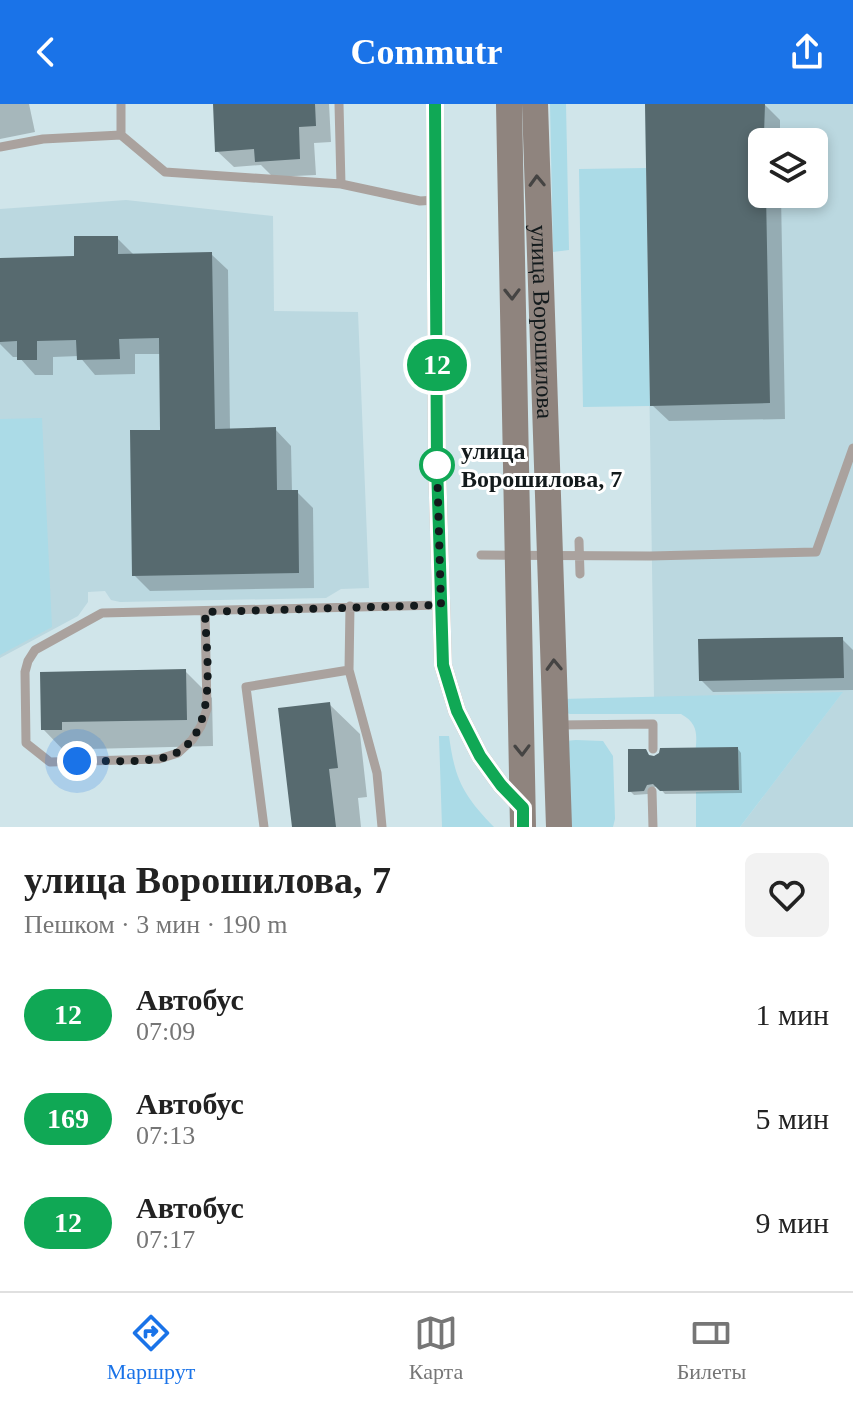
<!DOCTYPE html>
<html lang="ru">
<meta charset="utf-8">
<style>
:root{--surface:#fff;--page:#f2f2f2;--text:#222;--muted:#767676;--line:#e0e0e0;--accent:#1a73e8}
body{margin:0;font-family:Georgia,serif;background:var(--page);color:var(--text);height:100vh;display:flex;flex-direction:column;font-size:30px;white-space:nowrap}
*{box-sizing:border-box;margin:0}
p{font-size:26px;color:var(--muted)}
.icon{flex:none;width:44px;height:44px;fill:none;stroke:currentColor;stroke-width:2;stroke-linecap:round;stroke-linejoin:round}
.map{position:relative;height:723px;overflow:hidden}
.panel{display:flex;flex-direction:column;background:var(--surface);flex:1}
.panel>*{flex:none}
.badge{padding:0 16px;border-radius:26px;font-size:28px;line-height:52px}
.fabs{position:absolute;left:748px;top:24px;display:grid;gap:16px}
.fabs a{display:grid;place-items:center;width:80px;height:80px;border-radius:12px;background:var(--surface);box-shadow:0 4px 12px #0003;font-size:40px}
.you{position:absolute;width:40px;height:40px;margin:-20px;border:6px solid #fff;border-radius:50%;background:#1a73e8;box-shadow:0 0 0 12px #1a73e833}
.map>.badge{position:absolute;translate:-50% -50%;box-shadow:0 0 0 4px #fff}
.round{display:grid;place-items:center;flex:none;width:84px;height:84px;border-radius:12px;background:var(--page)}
.overview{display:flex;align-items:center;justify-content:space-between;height:136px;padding:0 24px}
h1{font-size:38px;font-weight:600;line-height:60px}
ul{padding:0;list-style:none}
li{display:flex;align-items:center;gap:24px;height:104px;padding:0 24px}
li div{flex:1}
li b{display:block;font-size:30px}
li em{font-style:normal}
li .badge{min-width:88px;font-weight:700;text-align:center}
header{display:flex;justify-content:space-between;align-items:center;height:104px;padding:0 24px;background:var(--accent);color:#fff;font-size:36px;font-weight:600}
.dock{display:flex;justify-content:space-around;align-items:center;height:112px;border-top:2px solid var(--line);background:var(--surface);font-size:22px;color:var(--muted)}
.dock a{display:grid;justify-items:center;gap:4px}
.dock .active{color:var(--accent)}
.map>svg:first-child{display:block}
</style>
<header><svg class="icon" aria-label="back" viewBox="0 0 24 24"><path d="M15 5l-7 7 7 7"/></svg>Commutr<svg class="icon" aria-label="share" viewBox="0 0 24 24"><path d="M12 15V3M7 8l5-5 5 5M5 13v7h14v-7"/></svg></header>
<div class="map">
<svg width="853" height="723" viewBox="0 0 853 723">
<rect width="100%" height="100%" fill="#d0e5ea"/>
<path fill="#bbd8e0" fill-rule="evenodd" d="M645 0H853V723H740L842 589 654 594ZM762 38H814V90H762Z
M126 96 273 112 274 207 358 208 369 484 341 485 326 494 120 498 111 496 105 487 88 488V498L78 512 0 554V105Z"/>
<path fill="#abdbe7" d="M550 0H566L569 146 553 148Z
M646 64 650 302 583 303 579 65Z
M42 314 52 523 0 551V315Z
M843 588 740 723H696V688L739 686 738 644H706L695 654C696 634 701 621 681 610H570L563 608 561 595Z
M439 632H449C455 676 463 691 494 723H442Z
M576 636 603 637 613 652 615 715 613 723H567L565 637Z"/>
<path fill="#0003" d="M0 0H29L35 28 0 35Z
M215 0H329L331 38 314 39 316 71 273 73 261 61 234 63 217 47Z
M647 0H764L780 16V38H762V90H781L785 315 669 317 652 301Z
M117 134 133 150H211L228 166 230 326 275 325 291 342 292 388H297L313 404 314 484 150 487 134 471 162 328 161 250H135V270L95 271 79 252 53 253V271H35L19 253H13L0 240V156L76 154Z
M842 535 853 546V586L713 588 701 576Z
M185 567 212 594 213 642 88 645V652L70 653 43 625Z
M329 600 360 630 367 693 358 694 361 723H294Z
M738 645 741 649 742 689 665 690 658 682 651 684 648 690 634 691 630 687 650 653Z"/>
<path fill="#576a6f" d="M213 0H315L316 22 299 23 300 55 255 58 254 45 215 48Z
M645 0H765L762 90H766L770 299 650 302Z
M74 132H118V150L212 148 215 325 276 323 277 386H298L299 469 132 472 130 326H160L159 234 119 235 120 255 77 256 76 236 37 237V256H17V237L0 238V154L74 152Z
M843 533 844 574 699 577 698 535Z
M186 565 187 616 62 618V626H41L40 568Z
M330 598 338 664 329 665 336 723H292L278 604Z
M738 643 739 686 660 687 653 680 647 681 644 687 628 688V645H646L649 651 654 652 659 649 660 644Z"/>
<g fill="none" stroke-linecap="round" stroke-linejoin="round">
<path stroke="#aaa29e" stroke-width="9" d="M339 0 341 80
M121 31V0
M0 43 43 35 121 31 165 68 341 80 420 97 436 96
M579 437 580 470
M481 451 650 452 816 448 853 344
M205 508 207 605 201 622 192 636 178 649 159 655 50 658 26 639 25 568 28 557 35 546 102 509 441 501
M349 566 377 669 382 723
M557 621 653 620V645
M652 687 653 723
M264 723 246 583 349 566 350 502"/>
<path stroke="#aaa29e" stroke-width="18" d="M435 0 437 360 443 561 457 607 480 652 501 681 523 704"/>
<g stroke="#8f847e" stroke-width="26">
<path d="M509 0 523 723"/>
<path id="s1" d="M535 0 559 723"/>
</g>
</g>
<defs><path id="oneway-chevron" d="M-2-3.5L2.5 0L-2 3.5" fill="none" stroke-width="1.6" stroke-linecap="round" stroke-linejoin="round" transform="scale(2)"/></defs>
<g stroke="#454443">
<use href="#oneway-chevron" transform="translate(537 77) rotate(-92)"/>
<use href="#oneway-chevron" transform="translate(512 190) rotate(89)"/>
<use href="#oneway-chevron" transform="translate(554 561) rotate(-92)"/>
<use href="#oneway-chevron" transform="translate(522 646) rotate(89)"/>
</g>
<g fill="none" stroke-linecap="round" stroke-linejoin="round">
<defs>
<path id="line" d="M435 0 437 360 443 561 457 607 480 652 501 681 523 704V723"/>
</defs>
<use href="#line" stroke="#fff" stroke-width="18"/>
<use href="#line" stroke="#10a855" stroke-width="12"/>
<path stroke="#131a1c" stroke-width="8" stroke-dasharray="0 14.4" d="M77 657C104 656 132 659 157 655 223 646 206 554 205 508L441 501 437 361"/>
</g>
<circle fill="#fff" stroke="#10a855" stroke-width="4" cx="437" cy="361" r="16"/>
<g text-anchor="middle" stroke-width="6" stroke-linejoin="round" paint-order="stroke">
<g font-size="24" fill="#131a1c" stroke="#fff">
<text dy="8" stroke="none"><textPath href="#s1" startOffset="218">улица Ворошилова</textPath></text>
</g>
<g font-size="24" font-weight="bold" fill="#131a1c" stroke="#fff" text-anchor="start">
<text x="461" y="355">улица<tspan x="461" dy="28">Ворошилова, 7</tspan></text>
</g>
</g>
</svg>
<div class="fabs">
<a><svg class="icon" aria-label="layers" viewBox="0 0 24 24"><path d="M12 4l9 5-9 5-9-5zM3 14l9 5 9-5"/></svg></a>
</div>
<div class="you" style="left:77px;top:657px"></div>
<b class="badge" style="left:437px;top:261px;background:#10a855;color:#fff">12</b>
</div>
<section class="panel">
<div class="overview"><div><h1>улица Ворошилова, 7</h1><p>Пешком · 3 мин · 190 m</p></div><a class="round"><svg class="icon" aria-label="heart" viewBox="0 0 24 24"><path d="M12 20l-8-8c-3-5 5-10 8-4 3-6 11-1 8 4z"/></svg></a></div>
<ul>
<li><span class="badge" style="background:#10a855;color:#fff">12</span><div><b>Автобус</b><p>07:09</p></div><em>1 мин</em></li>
<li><span class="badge" style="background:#10a855;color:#fff">169</span><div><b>Автобус</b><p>07:13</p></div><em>5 мин</em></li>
<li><span class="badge" style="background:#10a855;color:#fff">12</span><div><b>Автобус</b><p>07:17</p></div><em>9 мин</em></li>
</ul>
</section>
<nav class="dock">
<a class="active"><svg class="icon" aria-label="directions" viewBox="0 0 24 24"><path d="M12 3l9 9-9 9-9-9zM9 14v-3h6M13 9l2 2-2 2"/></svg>Маршрут</a>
<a><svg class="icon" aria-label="map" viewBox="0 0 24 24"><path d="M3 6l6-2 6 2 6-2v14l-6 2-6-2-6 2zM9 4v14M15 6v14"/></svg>Карта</a>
<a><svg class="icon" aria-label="tickets" viewBox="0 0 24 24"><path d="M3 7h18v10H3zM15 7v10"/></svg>Билеты</a>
</nav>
